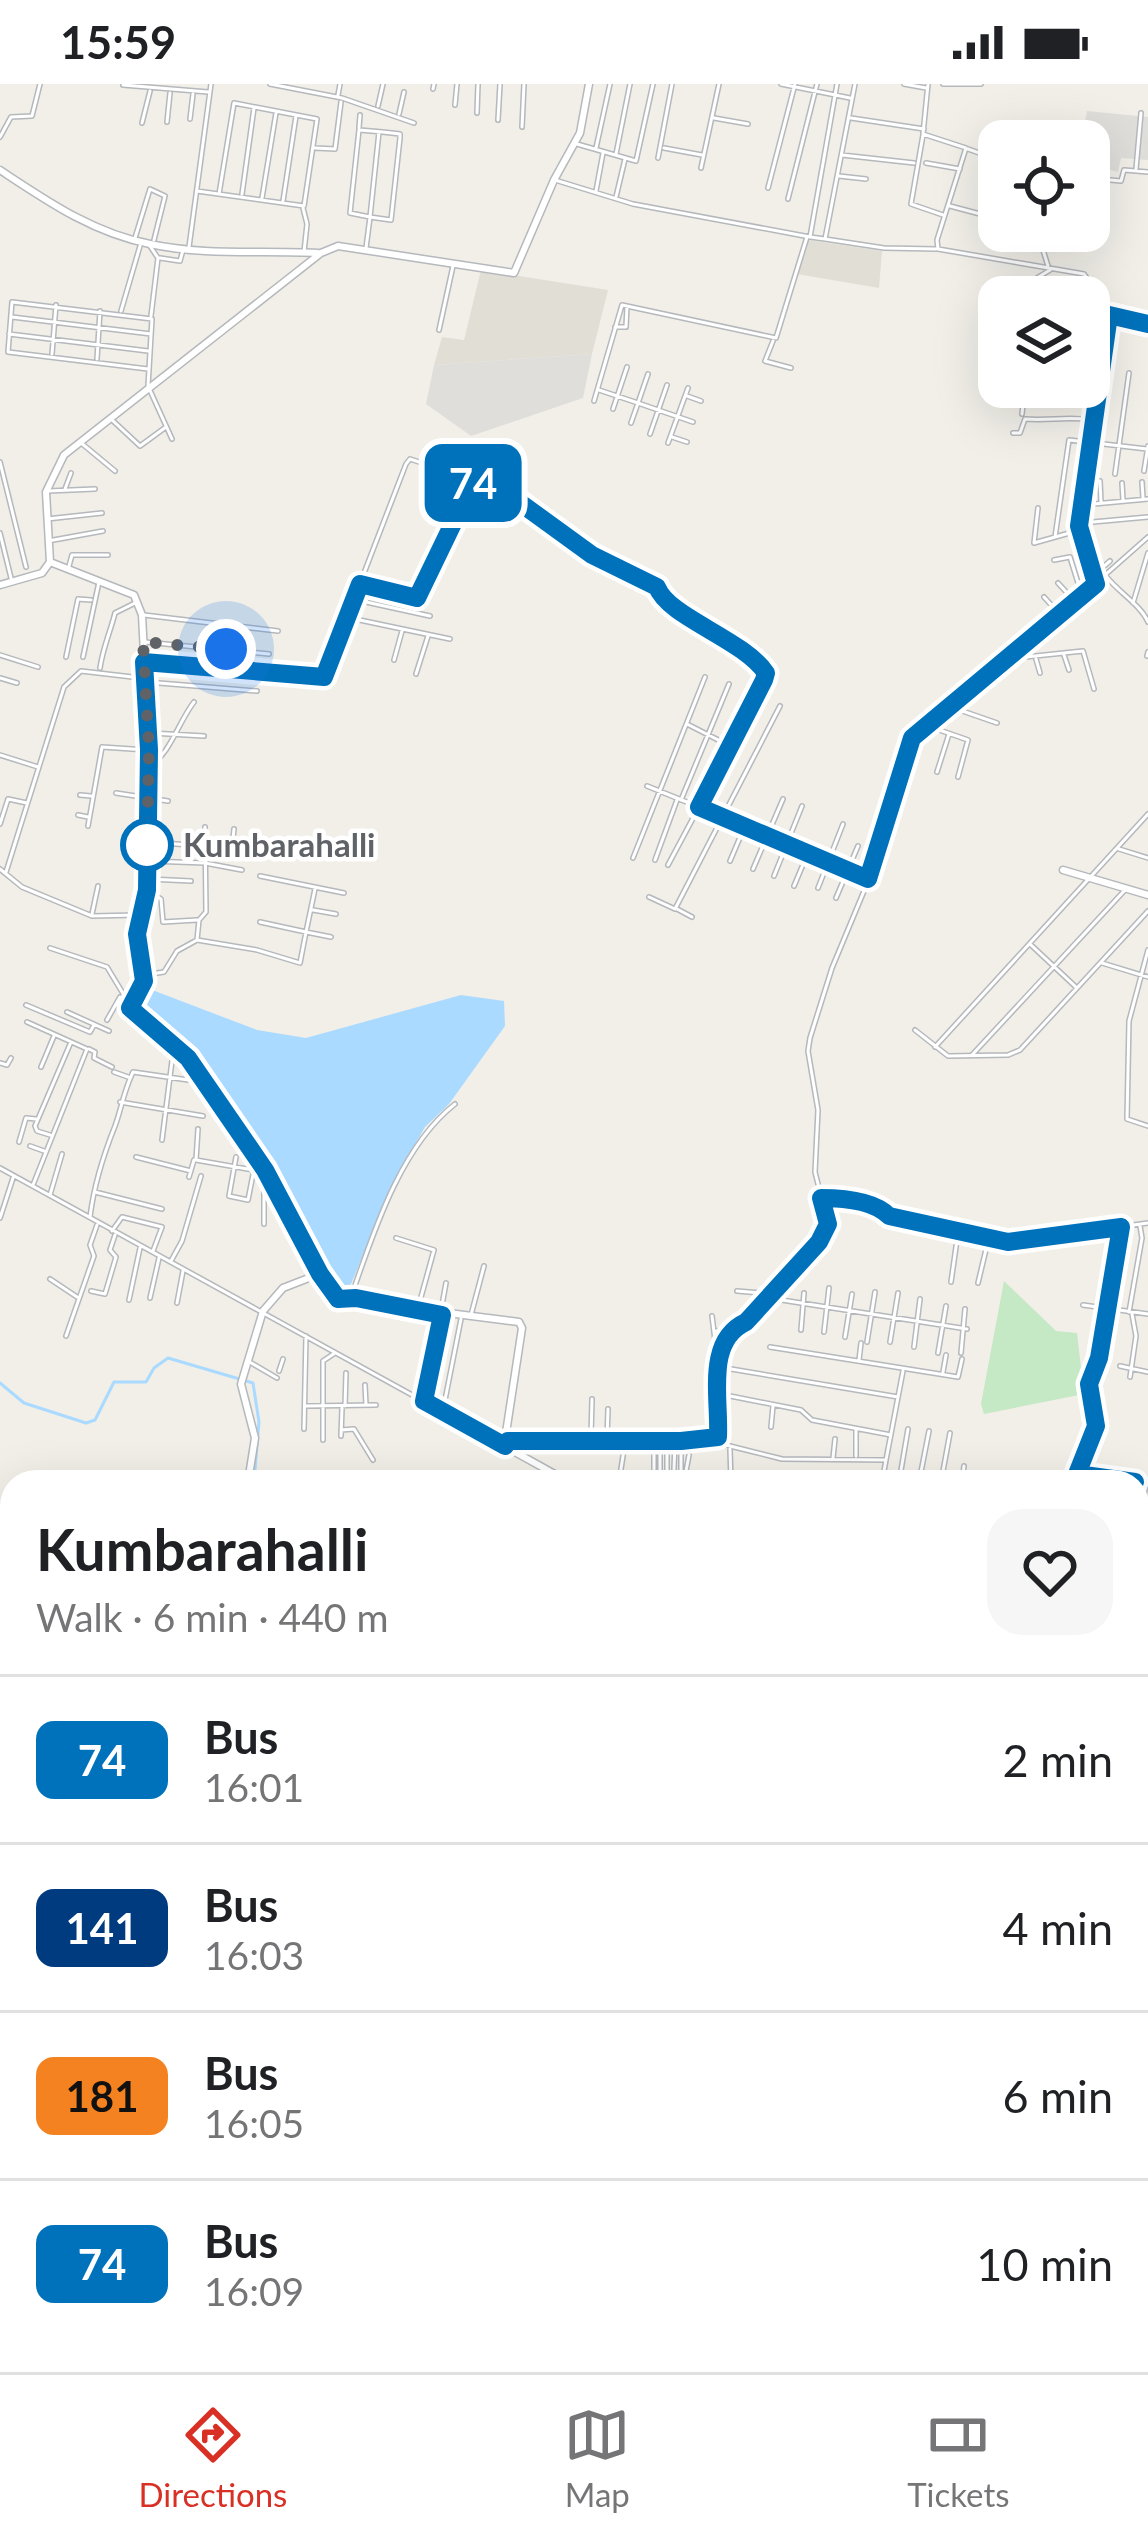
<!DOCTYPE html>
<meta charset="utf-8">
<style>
:root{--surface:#fff;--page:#f6f6f6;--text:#202124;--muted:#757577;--line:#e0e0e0;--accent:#d93025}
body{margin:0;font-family:Lato,sans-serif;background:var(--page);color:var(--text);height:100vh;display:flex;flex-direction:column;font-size:45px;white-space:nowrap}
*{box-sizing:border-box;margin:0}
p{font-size:39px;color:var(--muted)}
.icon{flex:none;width:66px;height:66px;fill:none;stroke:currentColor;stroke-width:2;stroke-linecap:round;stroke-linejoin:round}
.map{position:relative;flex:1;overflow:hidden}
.drawer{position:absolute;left:0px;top:1386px;width:1149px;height:903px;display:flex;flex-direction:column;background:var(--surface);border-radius:36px 36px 0 0;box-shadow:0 12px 48px #0002}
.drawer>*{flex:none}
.badge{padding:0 24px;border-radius:18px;font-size:42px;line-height:78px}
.buttons{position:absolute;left:978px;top:36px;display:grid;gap:24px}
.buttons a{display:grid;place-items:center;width:132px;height:132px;border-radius:24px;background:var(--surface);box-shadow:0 12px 48px #0002;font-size:60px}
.you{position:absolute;width:60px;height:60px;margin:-30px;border:9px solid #fff;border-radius:50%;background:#1a73e8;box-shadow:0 0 0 18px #1a73e833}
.map>.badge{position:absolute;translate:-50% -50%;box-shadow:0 0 0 6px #fff}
.round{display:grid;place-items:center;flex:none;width:126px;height:126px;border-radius:36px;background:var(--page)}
.overview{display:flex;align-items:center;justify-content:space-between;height:204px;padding:0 36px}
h1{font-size:57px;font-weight:700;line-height:90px}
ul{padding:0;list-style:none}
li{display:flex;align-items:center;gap:36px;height:168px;padding:0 36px;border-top:3px solid var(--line)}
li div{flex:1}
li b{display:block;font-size:45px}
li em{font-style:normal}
li .badge{min-width:132px;font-weight:700;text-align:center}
.status{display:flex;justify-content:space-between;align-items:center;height:84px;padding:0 60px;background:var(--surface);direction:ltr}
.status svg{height:33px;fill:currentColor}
.menu{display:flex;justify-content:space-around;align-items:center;height:168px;border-top:3px solid var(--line);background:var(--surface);font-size:33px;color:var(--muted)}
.menu a{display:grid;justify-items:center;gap:6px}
.menu .current{color:var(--accent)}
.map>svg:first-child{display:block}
</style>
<div class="status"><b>15:59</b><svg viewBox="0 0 49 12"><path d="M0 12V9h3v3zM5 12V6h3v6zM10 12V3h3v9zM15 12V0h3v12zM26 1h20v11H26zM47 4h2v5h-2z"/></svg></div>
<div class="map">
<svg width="1148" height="2288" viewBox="0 0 1148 2288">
<rect width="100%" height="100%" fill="#f1efe8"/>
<path fill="#e0deda" d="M1087 27 1148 33V76L1121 74 1118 88 1089 80V57H1081Z
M592 270 583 314 471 352 426 320 434 281Z"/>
<path fill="#e1ded6" d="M808 156 882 167 879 204 797 190Z
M481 186 608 206 592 270 434 281 442 253 464 256Z"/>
<path fill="#c5e8c5" d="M1004 1197 1056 1247 1077 1249 1084 1310 984 1330 981 1320Z"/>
<path fill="#aadaff" d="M147 904 257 946 306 954 461 911 504 917 505 942 449 1020 425 1043 393 1099 346 1212 338 1210C289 1135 259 1045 201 976 183 955 158 939 136 923L137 915Z
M1137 1980H1148V2288H990L1002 2277H1137Z"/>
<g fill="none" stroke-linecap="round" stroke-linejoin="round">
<path stroke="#aadaff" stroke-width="3" d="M0 1299 24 1319 86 1339 95 1336 114 1298H146L154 1284 168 1274 253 1299 259 1338 254 1398
M1137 1694 1148 1668
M1137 1892 1148 1886
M929 2288 935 2277"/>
<defs>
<path id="minor" d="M270 0 342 14 414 39
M781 0 850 14
M855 0 825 155 884 164 936 165
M904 0 926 4
M928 0 923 50 966 64 937 156 938 165 1084 190 1089 197 1087 213
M943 0H981
M123 1 208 8
M433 5 434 0
M338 11 340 0
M455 21 457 0
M378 22 383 0
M477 29 478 0
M399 30 404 8
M714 34 748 40
M851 34 924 45
M190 35 193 10
M498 36 500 0
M167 38 170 9
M142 39 150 7
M522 43 524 0
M359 44 360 31
M923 51 911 120 943 131
M0 53 11 33 32 32 40 0
M577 60 636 77 653 0
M315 64 335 65 341 18
M596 64 610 0
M664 64 702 71
M968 65 999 76
M616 70 630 0
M842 71 914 79
M658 74 672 0
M926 79 960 85
M701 84 719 0
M1136 85 1141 29
M839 92 866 95
M1089 94 1121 97 1124 86 1148 88
M555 96 633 120 810 153
M768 104 795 0
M197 107 304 122 317 35 234 19 219 110
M596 107 603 69
M242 110 254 24
M616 113 625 75
M262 114 276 29
M788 115 817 0
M283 117 296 32
M950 122 999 135
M303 124 307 140 304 168
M1045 147 1064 152
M135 154 150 105 165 112 154 156
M825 155 810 153 837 0
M1024 159 1043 166 1048 182
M150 162 158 174 151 232
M189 163 211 0
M366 164 370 133 350 129 359 46C373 47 386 48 400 50V54L391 136 370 133 379 48
M160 174 180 177 183 166
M1027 202 1087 206
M1022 213 1027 200 1050 186
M1089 221 1122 236 1148 240
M1089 225H1090
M121 227 140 162
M1109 231 1080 442 1096 499 1148 453
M12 233 151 250
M615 243H626L627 222
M439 246 453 182
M9 250 148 267
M1089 251 1105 254
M773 257 765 277 791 284
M52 270 56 221
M1089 272 1101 273
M97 275 100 227
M148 285 8 268 12 218 152 235 148 302 172 355
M599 306 638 319 648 290
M1008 309 1022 311
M687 312 701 317
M594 317 622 221 776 254 807 153
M613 325 627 283
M1022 330 1024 311 1097 317
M111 335 140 362 166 343
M631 339 638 319 693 338
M1013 349H1020L1025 335C1050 337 1067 332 1092 336
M650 350 667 301
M672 353 687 358
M80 358 115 387
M668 359 688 304
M0 378 26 483
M1144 387 1148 362
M1115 390 1129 289
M1100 397 1101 418
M1142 398 1143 414
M1122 399 1123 416
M65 405 71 389
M48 407 95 405
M1083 421 1148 415
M1038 424 1034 459 1080 446
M47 435 102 429
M1082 439 1148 433
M0 449 11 494
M1055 453 1069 356 1147 365
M48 457 103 447
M1054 476 1070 473 1079 502
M69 482 72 471H108
M1106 492C1118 508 1141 521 1148 538
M1058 499 1069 511
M362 500 417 514 474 396
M1044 513 1054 524
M357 516 430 532
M1133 519 1148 469
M144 531 278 547
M350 534 450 555
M1035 542 1110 477
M145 558 269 570
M0 571 38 583
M1064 571 1069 586
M1147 572 1148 568
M66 573 78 515 91 516
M83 573 99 498
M1006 575 1083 567 1094 605
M1036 575 1040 589
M394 576 402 547
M146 578 324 593 406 380 410 375 474 396 519 418 592 471 657 503 663 518 734 558 766 589 764 597 699 723 868 795
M100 584C103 563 110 549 115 529L135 519
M416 590 428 552
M0 594 17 599
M147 598 257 607
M951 623 997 639
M687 640 730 662
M928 642 968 656 958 693
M151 649 204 652
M0 671 38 683
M150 682C170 670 179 637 194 618
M937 688 949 650
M647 702 699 723 668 781
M116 709 168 717
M80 711 91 712
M681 716 729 600
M78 731 88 733
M0 740 8 715 27 719
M88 742 102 663 147 666
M205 743 206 828 199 836 197 856 257 866 300 879 306 848 260 838
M148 758 232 764 234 745
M1119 765 1148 774
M633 774 705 593
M655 776 677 716
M149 777 205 779 242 786
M730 777 744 744
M0 785 22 803 92 832 137 831
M753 785 783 715
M6 788 64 603 81 587 141 594
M260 792 344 809
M774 792 802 722
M149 795 191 797
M794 802 807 771
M818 804 843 740
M315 805 306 848 331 853
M147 806 161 815 163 838 197 836
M649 813 675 825 780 622
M836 814 858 762
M677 825 692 833
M313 826 336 830
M92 830 98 802
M1031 861 1077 904
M50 864 107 883 130 921
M1148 866 1129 937 1127 1035 1148 1042
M1102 879 1148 893
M144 891 164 888 177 867 197 856
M26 921 90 948 94 941
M67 928 109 947
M107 936 120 913
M27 938 87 965 33 1101
M915 946 948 972 1008 971 1020 966 1148 827
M935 963 1148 730
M89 965 95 968 94 974 112 983
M972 971 1125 806
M0 979 7 981 11 974
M41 983 54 952
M114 988 128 993
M120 1018 203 1032
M198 1045 196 1076 265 1088
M50 1051 37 1047 35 1042 71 958
M162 1056 174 961
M19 1058 26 1034 36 1035
M30 1062 44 1067
M136 1073 191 1087
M236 1073 229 1112 248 1116 256 1075
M0 1084 503 1361
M264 1090V1140
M189 1093 194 1076
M95 1108 162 1125
M50 1111 62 1070
M823 1114C844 1114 873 1117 889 1132L1008 1158 1148 1139
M90 1133C94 1100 103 1072 115 1042 122 1023 123 1009 133 988L202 998
M0 1134 13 1094
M112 1147 122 1133 162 1143 153 1167
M396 1154 434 1166 418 1224
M171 1177 182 1157 201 1092
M50 1195 77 1213
M951 1198 958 1149
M978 1199 988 1157
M91 1207 105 1210 116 1173 110 1166 115 1151
M737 1207 772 1210
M351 1213C373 1150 400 1063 455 1020
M150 1214 159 1174
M769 1214 967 1245
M129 1216 140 1164
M177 1219 183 1187
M1083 1221 1148 1230
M1129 1228 1142 1154 1140 1142
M471 1231 484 1182
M712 1232 714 1248
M801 1246 804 1209
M824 1248 829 1204
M66 1252 94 1172 90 1161 97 1141
M845 1253 852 1210
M867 1258 875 1208
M890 1258 898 1209
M770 1263 958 1293 962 1275
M914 1263 920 1215
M719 1268 732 1245
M938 1269 946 1222
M961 1269 965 1225
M859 1276 861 1259
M248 1277 277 1294
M1120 1282 1148 1288
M719 1283 898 1313
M279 1287 283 1275
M943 1288 946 1271
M1130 1293 1136 1252 1132 1230
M365 1301 366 1321
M720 1310 801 1326 812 1336 891 1351
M425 1315 446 1199
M305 1322 376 1321
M345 1322 346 1289
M443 1326 461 1235
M771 1343 773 1322
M304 1345 306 1252
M341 1346 354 1345 373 1376
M341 1352 342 1324
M591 1353 592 1315
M607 1354 608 1325
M323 1356V1277L335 1269
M508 1357H681L716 1353
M730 1365 731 1398
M856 1372V1346
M833 1374 835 1355
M886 1376 903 1287
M654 1385V1359
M674 1385 675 1359
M660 1389V1359
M667 1389V1359
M681 1389V1359
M1079 1390 1135 1398
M619 1398 625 1359
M684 1398 689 1371
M882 1398 886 1376 782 1375 722 1360C715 1344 718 1274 714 1248L746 1238 826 1147 828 1140 815 1088 818 1026 808 967 810 954 832 884 874 783 912 654 1096 499
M899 1398 908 1345
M919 1398 929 1347
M941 1398 950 1349
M962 1398 964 1382
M1037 1398 1048 1391
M1074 1398 1096 1342 1089 1300 1099 1274 1121 1145
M1137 1398 1148 1400
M1137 1449 1146 1400
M1137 1513 1148 1485
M0 1552 1 1554
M1137 1570 1148 1572
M1139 1571 1148 1548
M1137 1594 1148 1597
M1137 1613 1148 1615
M1137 1632 1148 1638
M1137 1638 1148 1619
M1137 1655 1143 1659
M0 1696 12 1699
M0 1742 10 1745
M1137 1773 1140 1761
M1137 1776 1148 1779
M0 1781 12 1746
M1137 1797 1148 1801
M1137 1850 1148 1852
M1137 1868 1148 1870
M0 1911 12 1915
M0 1946 12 1950
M0 2043 12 2047
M0 2148 12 2147
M212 2277 250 2288
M887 2277 909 2281V2277
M148 2287 149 2277
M6 2288 7 2245
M13 2288H69
M166 2288V2277
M186 2288 187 2277
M207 2288 209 2277
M313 2288 315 2277
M336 2288 338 2277
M360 2288 362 2277
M385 2288 388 2277
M407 2288 410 2277
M498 2288 533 2281 592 2277
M618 2288 624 2277
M751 2288 754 2277
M832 2288 833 2277"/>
<path id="tertiary" d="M0 86C47 117 93 149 150 160 204 172 263 166 318 169
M50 478 134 511 142 531 149 666 147 806 137 850 144 897 131 927 171 956 188 974 265 1086 319 1190 338 1215 519 1238 522 1244 504 1362 569 1398
M50 478 46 408 64 371 321 169 338 162 514 189 554 96 580 49 589 0
M0 501 42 489 50 478
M1063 786 1148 811
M248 1398 255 1354 241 1300 263 1227 283 1204 319 1190
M1137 1714 1148 1721
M1137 1957 1148 1954
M0 2090H12
M466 2277 469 2288
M937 2288 955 2277"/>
<path id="primary" d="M0 1449 12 1453
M772 2277 779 2288"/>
</defs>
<use href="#minor" stroke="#b5b8bc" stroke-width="6"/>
<use href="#tertiary" stroke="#b5b8bc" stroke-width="9"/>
<use href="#primary" stroke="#f2c960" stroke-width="12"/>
<use href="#minor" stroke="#fff" stroke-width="3"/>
<use href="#tertiary" stroke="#fff" stroke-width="6"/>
<use href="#primary" stroke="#fff2af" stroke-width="9"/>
<path stroke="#b6b7b8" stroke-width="3" stroke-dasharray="3 15" stroke-linecap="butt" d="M0 1539 12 1553
M697 2277 707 2288"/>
</g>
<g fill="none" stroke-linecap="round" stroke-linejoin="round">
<defs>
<path id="line" d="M1135 1398 1077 1390 1096 1342 1089 1300 1099 1274 1121 1143 1008 1158 889 1132C873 1116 842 1114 821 1114L828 1140 819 1158 746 1238C705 1257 720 1314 718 1353L681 1357H508L505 1362 424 1317 442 1231 356 1214 338 1215 320 1190 265 1086 188 974 130 924 144 897 137 850 147 806 149 666 144 578 324 593 360 500 417 514 474 396 519 418 592 471 657 503C668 533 743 555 766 589L764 596 699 723 868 795 912 654 1096 500 1079 442 1109 231 1148 240"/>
</defs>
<use href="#line" stroke="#fff" stroke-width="27"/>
<use href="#line" stroke="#0072bc" stroke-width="18"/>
<path stroke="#5f6368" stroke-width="12" stroke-dasharray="0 21.6" d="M147 761 149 666 143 558 226 565"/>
</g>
<circle fill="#fff" stroke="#0072bc" stroke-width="6" cx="147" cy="761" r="24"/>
<g text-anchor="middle" stroke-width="9" stroke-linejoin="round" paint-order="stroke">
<g font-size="33" font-weight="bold" fill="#5f6368" stroke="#fff" text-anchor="start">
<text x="183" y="773">Kumbarahalli</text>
</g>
</g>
</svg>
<div class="buttons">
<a><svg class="icon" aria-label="locate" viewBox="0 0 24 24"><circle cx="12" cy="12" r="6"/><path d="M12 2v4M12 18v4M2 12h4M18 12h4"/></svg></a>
<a><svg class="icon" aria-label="layers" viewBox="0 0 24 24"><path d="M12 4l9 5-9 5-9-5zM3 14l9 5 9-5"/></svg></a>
</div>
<div class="you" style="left:226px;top:565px"></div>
<b class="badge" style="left:473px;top:399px;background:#0072bc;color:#fff">74</b>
<section class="drawer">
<div class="overview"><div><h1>Kumbarahalli</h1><p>Walk · 6 min · 440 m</p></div><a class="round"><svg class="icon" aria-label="heart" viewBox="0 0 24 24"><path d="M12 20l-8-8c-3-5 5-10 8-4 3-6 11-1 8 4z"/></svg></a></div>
<ul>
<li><span class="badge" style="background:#0072bc;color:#fff">74</span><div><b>Bus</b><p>16:01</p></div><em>2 min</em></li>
<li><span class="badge" style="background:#003b80;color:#fff">141</span><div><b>Bus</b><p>16:03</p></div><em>4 min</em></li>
<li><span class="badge" style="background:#f58220;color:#111">181</span><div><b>Bus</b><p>16:05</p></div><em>6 min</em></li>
<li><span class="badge" style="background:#0072bc;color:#fff">74</span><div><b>Bus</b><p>16:09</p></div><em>10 min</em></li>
</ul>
</section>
</div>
<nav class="menu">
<a class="current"><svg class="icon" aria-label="directions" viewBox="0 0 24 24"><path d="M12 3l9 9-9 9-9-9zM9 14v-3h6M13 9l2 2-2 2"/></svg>Directions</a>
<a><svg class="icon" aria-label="map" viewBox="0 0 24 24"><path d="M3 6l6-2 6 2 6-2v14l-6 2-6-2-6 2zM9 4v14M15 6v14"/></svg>Map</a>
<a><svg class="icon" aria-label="tickets" viewBox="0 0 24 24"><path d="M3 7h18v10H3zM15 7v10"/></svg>Tickets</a>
</nav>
